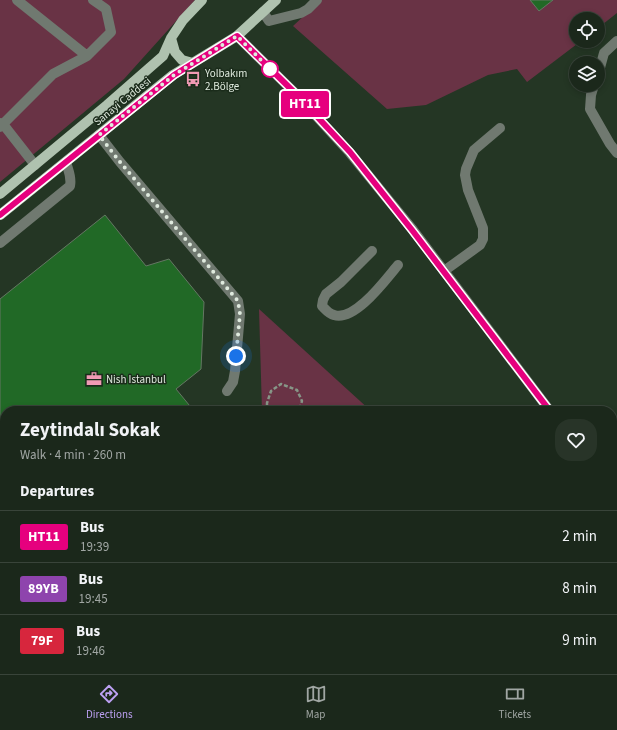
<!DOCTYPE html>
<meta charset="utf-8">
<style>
:root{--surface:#1b281b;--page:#283428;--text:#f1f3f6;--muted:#a0a6a3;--line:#39443a;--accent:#bca0f2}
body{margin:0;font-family:"Source Sans 3",sans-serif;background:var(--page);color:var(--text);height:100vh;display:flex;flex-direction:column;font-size:15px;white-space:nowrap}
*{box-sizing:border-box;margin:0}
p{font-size:13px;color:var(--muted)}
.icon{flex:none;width:22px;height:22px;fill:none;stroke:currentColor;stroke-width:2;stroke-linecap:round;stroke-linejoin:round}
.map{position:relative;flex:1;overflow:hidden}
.side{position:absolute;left:0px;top:406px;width:617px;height:268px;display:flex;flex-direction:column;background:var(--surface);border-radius:16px 16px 0 0;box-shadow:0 2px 6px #0003,0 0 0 1px var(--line)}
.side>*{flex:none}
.badge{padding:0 8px;border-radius:3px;font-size:14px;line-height:26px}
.fabs{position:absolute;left:569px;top:12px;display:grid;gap:8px}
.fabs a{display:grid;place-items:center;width:36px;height:36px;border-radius:50%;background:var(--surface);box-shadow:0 2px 6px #0003,0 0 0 1px var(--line);font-size:20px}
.you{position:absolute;width:20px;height:20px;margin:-10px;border:3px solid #fff;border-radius:50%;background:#1a73e8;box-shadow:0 0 0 6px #1a73e833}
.map>.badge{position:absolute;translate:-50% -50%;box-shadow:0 0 0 2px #fff}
h2{padding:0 20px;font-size:15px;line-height:36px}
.round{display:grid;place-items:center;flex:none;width:42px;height:42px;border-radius:16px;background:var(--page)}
.headline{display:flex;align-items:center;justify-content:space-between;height:68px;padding:0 20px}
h1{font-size:19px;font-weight:700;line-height:30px}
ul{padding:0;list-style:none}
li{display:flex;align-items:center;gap:12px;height:52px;padding:0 20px;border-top:1px solid var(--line)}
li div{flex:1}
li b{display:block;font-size:15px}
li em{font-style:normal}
li .badge{min-width:44px;font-weight:700;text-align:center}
.dock{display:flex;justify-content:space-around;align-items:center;height:56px;border-top:1px solid var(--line);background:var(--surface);font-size:11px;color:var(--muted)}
.dock a{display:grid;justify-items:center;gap:2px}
.dock .on{color:var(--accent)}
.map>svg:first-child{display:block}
</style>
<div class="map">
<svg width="617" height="674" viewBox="0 0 617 674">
<rect width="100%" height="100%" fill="#243624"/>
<path fill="#693345" d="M0 0H195L124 79 0 182Z
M321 0H617V13L598 28V19H576V41H581L527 82 517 69 488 75 426 105 387 109 293 26Z
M259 309 371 411H262Z
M612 574 617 580V632L612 639Z
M76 669H590L586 674H80Z"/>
<path fill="#216926" stroke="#647763" d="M530 0H553L539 11Z
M105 215 146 266 169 259 204 302 201 369 176 389 194 411H5V548L3 550 0 547V299Z"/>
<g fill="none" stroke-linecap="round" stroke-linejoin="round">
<path stroke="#879687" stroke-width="2.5" stroke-dasharray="4 2" stroke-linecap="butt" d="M267 411V403L271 391 281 384 297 390 302 401 299 411"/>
<path stroke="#707970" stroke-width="10" d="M17 0 87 56
M263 12 269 21 301 13 308 9 317 0
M237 36 297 95 350 153 413 230 550 411
M598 75 604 53 617 41
M594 85 591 95 590 109 610 144 617 153
M0 123 3 124 35 165
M0 127 53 74 87 56 111 32 106 9 93 0
M99 135 120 162 238 301 240 314 235 371 233 382 227 391
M0 243 70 186C72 177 68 170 66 162
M372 251 341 282 326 294 323 300 322 306C326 310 329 314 334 315 355 322 386 279 398 265
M444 271 480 245 483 239V228L468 190 465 175 466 169 474 150 500 128
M612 473 617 462V457
M612 488 617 494
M0 576 5 582
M0 607 5 613
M57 669 60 674
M148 673 149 674"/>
<path stroke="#afc2af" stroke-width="10" d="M171 38 175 52 182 60 193 63
M0 194 107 105 163 56 171 38 183 20 202 0
M0 215 173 75 237 36 276 0
M612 660 617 654
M601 674 605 669"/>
</g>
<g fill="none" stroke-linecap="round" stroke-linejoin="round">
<defs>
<path id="line" d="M0 215 174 75 237 36 297 95 350 152 412 230 550 411"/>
</defs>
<use href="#line" stroke="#fff" stroke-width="9"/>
<use href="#line" stroke="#e6007e" stroke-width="6"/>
<path stroke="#dfeade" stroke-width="4" stroke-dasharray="0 7.2" d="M236 356 240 314 238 301 120 162 99 135 174 75 237 36 270 69"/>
</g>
<defs>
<symbol id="bus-bare" viewBox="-9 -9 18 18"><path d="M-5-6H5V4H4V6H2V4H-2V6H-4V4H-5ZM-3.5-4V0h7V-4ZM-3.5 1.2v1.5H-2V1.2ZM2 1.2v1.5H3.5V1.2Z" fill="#f19ab4" stroke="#1b2c1b" stroke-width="2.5" paint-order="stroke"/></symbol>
<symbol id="office-bare" viewBox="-9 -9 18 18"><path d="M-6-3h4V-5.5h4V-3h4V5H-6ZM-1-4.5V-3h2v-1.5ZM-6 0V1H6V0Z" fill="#f19ab4" stroke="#1b2c1b" stroke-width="2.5" paint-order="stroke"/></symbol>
</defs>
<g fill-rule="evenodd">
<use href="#bus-bare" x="182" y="68" width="22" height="22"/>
<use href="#office-bare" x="83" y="368" width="22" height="22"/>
</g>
<circle fill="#fff" stroke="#e6007e" stroke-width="2" cx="270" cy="69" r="8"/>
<g text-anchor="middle" stroke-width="3" stroke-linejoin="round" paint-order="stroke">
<g font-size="11" fill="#dfeade" stroke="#1b2c1b" text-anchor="start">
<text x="205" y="77">Yolbakım<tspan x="205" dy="13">2.Bölge</tspan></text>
<text x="106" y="383">Nish Istanbul</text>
</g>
<g font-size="11" fill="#dfeade" stroke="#1b2c1b">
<text transform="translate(122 101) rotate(-39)" y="4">Sanayi Caddesi</text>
</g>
</g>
</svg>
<div class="fabs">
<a><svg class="icon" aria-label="locate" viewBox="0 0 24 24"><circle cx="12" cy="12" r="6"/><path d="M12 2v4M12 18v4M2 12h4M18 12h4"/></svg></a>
<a><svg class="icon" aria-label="layers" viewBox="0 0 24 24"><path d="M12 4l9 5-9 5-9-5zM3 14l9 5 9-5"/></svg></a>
</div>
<div class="you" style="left:236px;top:356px"></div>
<b class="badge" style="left:305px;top:104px;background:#e6007e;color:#fff">HT11</b>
<section class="side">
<div class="headline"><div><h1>Zeytindalı Sokak</h1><p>Walk · 4 min · 260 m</p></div><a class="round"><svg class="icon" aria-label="heart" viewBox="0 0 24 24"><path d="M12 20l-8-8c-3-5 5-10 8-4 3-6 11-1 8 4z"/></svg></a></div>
<h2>Departures</h2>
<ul>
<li><span class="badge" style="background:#e6007e;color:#fff">HT11</span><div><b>Bus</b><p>19:39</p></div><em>2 min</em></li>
<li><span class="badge" style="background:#8e44ad;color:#fff">89YB</span><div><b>Bus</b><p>19:45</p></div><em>8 min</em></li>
<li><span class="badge" style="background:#d7263d;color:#fff">79F</span><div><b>Bus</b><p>19:46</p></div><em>9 min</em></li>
</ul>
</section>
</div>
<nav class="dock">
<a class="on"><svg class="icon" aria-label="directions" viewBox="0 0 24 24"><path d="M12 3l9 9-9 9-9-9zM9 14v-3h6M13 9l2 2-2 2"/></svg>Directions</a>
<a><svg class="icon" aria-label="map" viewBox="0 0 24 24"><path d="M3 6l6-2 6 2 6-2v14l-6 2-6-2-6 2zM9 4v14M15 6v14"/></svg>Map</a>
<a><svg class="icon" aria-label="tickets" viewBox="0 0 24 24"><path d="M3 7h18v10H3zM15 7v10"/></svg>Tickets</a>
</nav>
